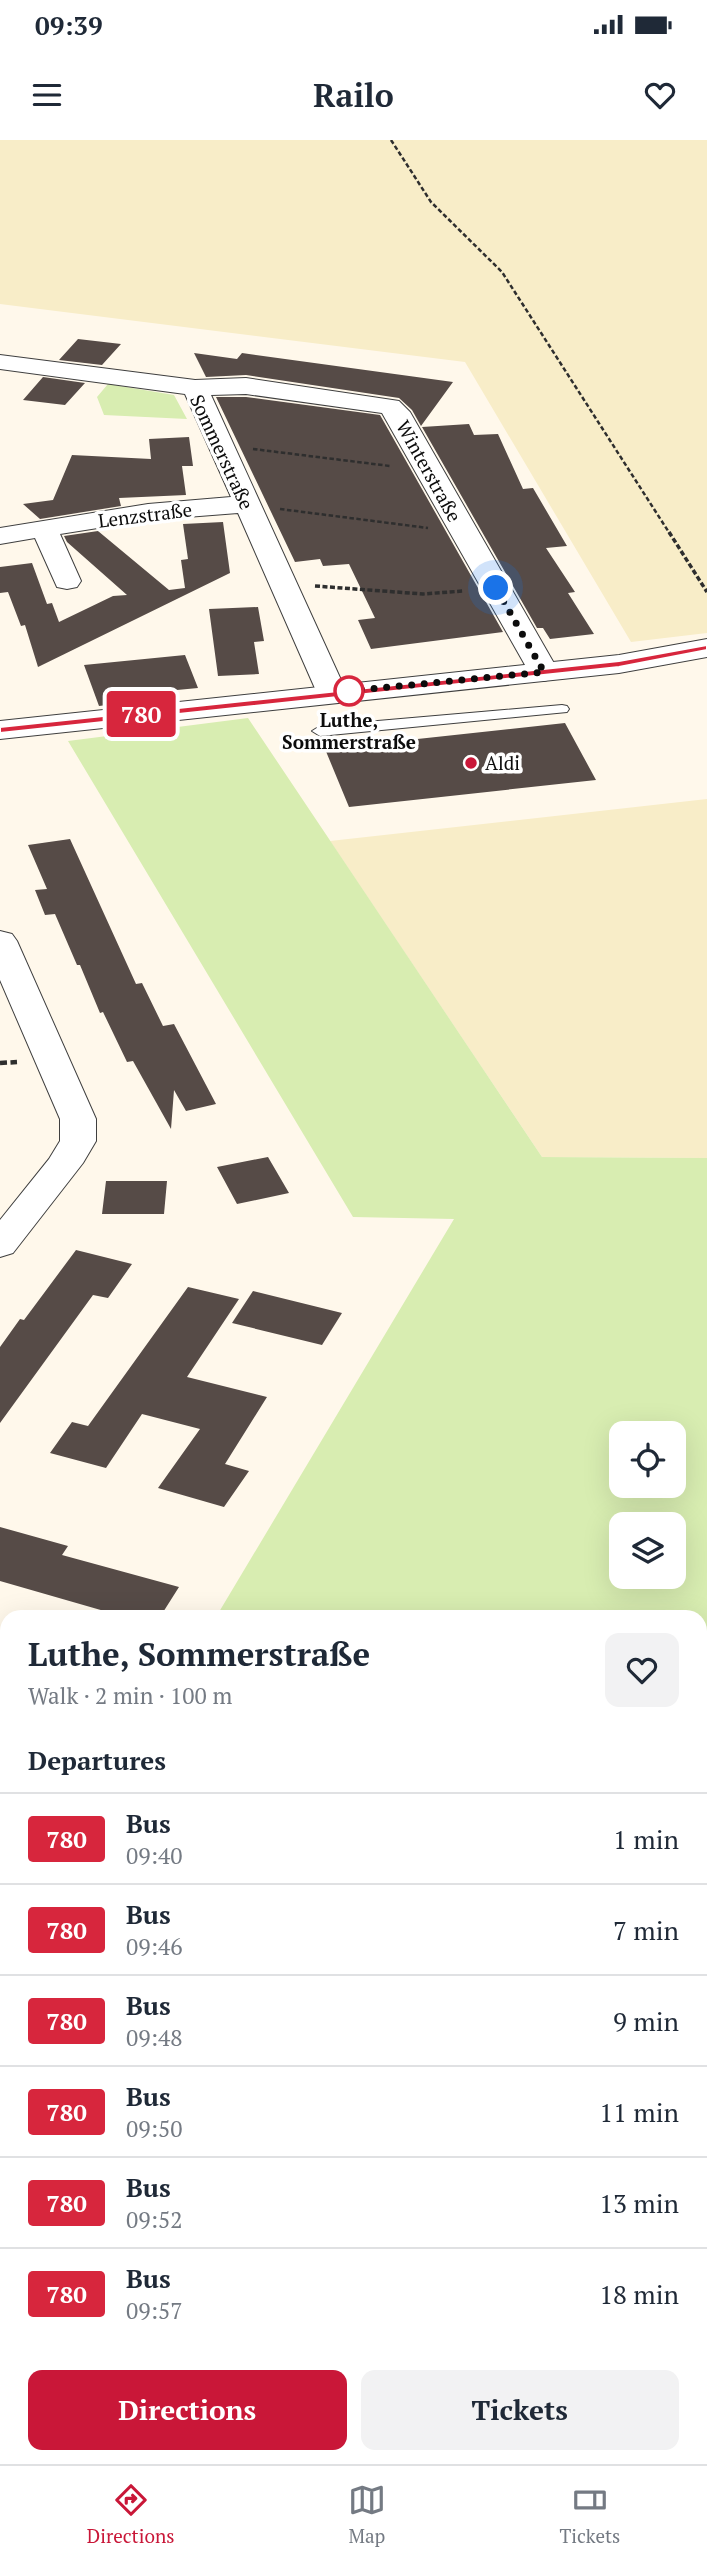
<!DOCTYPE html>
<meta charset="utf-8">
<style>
:root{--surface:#fff;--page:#f2f2f3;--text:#1f2937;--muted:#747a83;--line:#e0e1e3;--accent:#c91738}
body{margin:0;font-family:"PT Serif",serif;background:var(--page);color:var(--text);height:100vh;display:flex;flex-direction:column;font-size:26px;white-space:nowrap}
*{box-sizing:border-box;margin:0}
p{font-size:23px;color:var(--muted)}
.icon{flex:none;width:38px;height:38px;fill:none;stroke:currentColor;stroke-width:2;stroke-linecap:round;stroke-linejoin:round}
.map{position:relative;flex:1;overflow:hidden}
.panel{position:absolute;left:0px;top:1470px;width:707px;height:854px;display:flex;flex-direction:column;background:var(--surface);border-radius:21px 21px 0 0;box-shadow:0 7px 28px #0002}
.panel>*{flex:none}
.badge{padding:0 14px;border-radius:5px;font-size:24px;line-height:46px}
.buttons{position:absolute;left:609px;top:1281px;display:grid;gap:14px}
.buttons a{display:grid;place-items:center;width:77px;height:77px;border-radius:14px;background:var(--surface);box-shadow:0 7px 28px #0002;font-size:35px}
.you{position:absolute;width:35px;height:35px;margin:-18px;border:5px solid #fff;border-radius:50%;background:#1a73e8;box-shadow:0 0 0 10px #1a73e833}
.map>.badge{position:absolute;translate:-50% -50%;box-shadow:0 0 0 4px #fff}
h2{padding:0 28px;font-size:26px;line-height:63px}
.round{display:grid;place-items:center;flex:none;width:74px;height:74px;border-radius:14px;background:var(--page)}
.summary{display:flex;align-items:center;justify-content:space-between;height:119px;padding:0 28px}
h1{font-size:33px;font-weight:700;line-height:52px}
.primary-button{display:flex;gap:14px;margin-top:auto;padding:14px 28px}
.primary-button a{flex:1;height:80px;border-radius:14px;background:var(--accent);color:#fff;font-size:28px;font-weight:700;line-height:80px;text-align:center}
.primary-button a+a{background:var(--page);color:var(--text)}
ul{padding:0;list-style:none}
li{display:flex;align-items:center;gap:21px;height:91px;padding:0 28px;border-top:2px solid var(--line)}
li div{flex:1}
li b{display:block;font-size:26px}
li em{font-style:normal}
li .badge{min-width:77px;font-weight:700;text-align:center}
.status{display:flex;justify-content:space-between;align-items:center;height:49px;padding:0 35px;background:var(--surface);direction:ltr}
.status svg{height:19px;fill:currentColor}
header{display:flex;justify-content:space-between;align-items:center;height:91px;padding:0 28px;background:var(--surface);font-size:32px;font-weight:700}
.tabs{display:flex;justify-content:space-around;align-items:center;height:98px;border-top:2px solid var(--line);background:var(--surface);font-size:19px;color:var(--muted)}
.tabs a{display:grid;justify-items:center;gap:4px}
.tabs .active{color:var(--accent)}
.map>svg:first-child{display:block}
</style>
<div class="status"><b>09:39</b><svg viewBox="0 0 49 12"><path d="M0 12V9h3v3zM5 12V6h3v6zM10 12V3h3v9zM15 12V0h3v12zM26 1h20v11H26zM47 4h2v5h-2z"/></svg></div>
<header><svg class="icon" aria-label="menu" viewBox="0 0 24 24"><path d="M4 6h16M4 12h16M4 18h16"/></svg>Railo<svg class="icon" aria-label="heart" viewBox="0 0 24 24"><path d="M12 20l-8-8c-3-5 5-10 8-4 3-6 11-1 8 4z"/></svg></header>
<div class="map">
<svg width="707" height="2324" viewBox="0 0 707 2324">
<rect width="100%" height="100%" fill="#fff8eb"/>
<path fill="#f8edc8" d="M0 0H707V493L631 502 465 222 0 164Z
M707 659V1018L542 1017 330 701Z
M707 1967V2324H298L306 2317H700V1973Z"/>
<path fill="#d8edb1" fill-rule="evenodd" d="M108 244 174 255 187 279 104 275 97 257Z
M248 578 542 1017 707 1018V1876L700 1873V1477H216L454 1079 353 1077 68 601ZM674 1293V1346H621V1293ZM674 1384V1437H621V1384Z
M0 1668 7 1670V2309L0 2306Z
M22 2317H226L218 2324H35Z"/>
<path fill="#564b47" d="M78 199 121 204 102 225 59 220Z
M194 213 237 219 242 213 453 242 421 286 412 270 399 258 246 235 206 237Z
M43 237 85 243 65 265 23 260Z
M216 257H246L380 275 503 492 371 509 358 480 375 478 349 424 323 426 320 419 295 422Z
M469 284 474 295 498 294 523 349 533 348 567 406 546 408 575 452 568 453 594 494 550 499 543 488H537L422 287Z
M189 297 193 326H182L186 355 119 358 121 366 40 379 23 364 53 360 72 315 151 319 149 299Z
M223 382 230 433 38 527 25 485 21 486 8 452 0 453V427L32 423 47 464 52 463 59 482 113 456 127 455 67 402 64 396 98 391 169 450 185 448 181 420 188 419 183 384Z
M258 467 264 501 254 502 259 534 218 536 209 469Z
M185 515 198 548 135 554 138 561 99 566 84 525Z
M565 583 596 640 349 667 325 609Z
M70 699 136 844 142 843 163 886 174 884 216 964 186 971 174 950 171 989 133 921 127 922 103 872 100 873 80 825H77L55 774 45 775 35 750 47 749 28 705Z
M268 1017 289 1053 237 1064 217 1027Z
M106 1041H167L164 1074H102Z
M76 1110 132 1124 108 1158 93 1155 0 1283V1207L20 1179 24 1180Z
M188 1147 239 1159 187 1237 267 1257 225 1324 249 1331 224 1367 158 1348 200 1289 142 1274 106 1328 50 1313 72 1282 88 1286Z
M253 1151 342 1173 322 1205 232 1183Z
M0 1387 68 1406 62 1415 179 1447 160 1477H125L0 1441Z"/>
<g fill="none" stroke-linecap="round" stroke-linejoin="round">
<defs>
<path id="service" d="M562 565 567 566 569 569 567 572 320 596 312 591 320 586Z"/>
<path id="minor" d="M0 215 195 240 246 238 399 261 410 272 559 532 554 538 544 541 534 538 529 532 382 273 246 254 211 255 347 553 342 559 332 562 322 559 317 553 238 373 148 380 60 394 81 441 77 447 67 449 57 447 35 398 0 404V388L148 364 231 357 185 254 0 229Z
M0 791 12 794 17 801 96 979V1001L83 1023 13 1113 0 1117V1080L49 1019 60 1001V979L0 840Z"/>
<path id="tertiary" d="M707 499V517L619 533 0 599V581L619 515Z"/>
</defs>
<use href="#service" stroke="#3f3f3f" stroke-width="2"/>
<use href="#minor" stroke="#3f3f3f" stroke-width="2"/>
<use href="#tertiary" stroke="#3f3f3f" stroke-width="2"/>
<path stroke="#2e2e2e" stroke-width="2.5" stroke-dasharray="4.5 2.5" stroke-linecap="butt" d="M391 0 431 62 502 132 670 394
M253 309 390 326
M280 369 428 388"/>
<path stroke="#2e2e2e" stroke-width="3.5" stroke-dasharray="5 2.5" stroke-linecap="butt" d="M669 392 707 452
M315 446 423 454 463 451"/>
<path stroke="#2e2e2e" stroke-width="4.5" stroke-dasharray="7 3.5" stroke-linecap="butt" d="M0 923 17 922"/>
<path stroke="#2e2e2e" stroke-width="5" stroke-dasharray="9 4.5" stroke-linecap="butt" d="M0 1644 7 1647
M700 1894 707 1896
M700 1951 707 1944
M270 2324 278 2317"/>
<use href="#service" fill="#fff" fill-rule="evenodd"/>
<use href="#minor" fill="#fff" fill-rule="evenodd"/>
<use href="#tertiary" fill="#fff" fill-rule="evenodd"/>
</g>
<path fill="#d7263d" stroke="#fff" stroke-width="2" d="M707 505V510L619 527 0 593V587L619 521Z"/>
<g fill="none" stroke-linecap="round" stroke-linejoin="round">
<path stroke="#0c0c0c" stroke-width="7" stroke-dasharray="0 12.6" d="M349 551 544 532 496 448"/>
</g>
<circle fill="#fff" stroke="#d7263d" stroke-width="3.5" cx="349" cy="551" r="14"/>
<circle fill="#c91738" stroke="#fff" stroke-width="2.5" cx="471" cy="623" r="7"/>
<g text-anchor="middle" stroke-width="7" stroke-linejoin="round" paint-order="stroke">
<g font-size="19" fill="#0c0c0c" stroke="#fff">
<text transform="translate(222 312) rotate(65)" y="7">Sommerstraße</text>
<text transform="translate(429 331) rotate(61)" y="7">Winterstraße</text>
<text transform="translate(145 375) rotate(-7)" y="7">Lenzstraße</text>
</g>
<g font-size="19" font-weight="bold" fill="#0c0c0c" stroke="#fff">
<text x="349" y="587">Luthe,<tspan x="349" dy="22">Sommerstraße</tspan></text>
</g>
<g font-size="19" fill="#0c0c0c" stroke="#fff" text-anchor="start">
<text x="485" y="630">Aldi</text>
</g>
</g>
</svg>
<div class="buttons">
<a><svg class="icon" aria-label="locate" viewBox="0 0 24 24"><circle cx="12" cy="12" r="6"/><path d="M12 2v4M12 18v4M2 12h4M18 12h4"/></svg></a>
<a><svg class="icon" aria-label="layers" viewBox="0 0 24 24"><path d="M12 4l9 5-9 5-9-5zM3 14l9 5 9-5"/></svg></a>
</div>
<div class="you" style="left:496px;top:448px"></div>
<b class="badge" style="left:141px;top:574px;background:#d7263d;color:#fff">780</b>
<section class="panel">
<div class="summary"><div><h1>Luthe, Sommerstraße</h1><p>Walk · 2 min · 100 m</p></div><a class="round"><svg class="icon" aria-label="heart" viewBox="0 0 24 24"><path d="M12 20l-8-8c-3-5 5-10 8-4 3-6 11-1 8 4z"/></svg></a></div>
<h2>Departures</h2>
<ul>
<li><span class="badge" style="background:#d7263d;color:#fff">780</span><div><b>Bus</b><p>09:40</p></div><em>1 min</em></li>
<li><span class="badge" style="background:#d7263d;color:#fff">780</span><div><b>Bus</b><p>09:46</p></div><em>7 min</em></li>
<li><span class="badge" style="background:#d7263d;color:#fff">780</span><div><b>Bus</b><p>09:48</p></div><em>9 min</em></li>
<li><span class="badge" style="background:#d7263d;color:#fff">780</span><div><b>Bus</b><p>09:50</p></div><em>11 min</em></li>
<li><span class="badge" style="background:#d7263d;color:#fff">780</span><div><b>Bus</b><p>09:52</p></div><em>13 min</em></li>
<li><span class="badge" style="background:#d7263d;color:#fff">780</span><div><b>Bus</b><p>09:57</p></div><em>18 min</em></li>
</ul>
<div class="primary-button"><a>Directions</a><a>Tickets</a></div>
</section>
</div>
<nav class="tabs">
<a class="active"><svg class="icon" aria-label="directions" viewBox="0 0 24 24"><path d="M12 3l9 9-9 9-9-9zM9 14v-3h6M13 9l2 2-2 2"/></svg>Directions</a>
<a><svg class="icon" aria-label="map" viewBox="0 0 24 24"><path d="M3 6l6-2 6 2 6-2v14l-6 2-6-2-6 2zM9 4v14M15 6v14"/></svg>Map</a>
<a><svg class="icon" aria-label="tickets" viewBox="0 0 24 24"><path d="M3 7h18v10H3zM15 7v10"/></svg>Tickets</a>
</nav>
